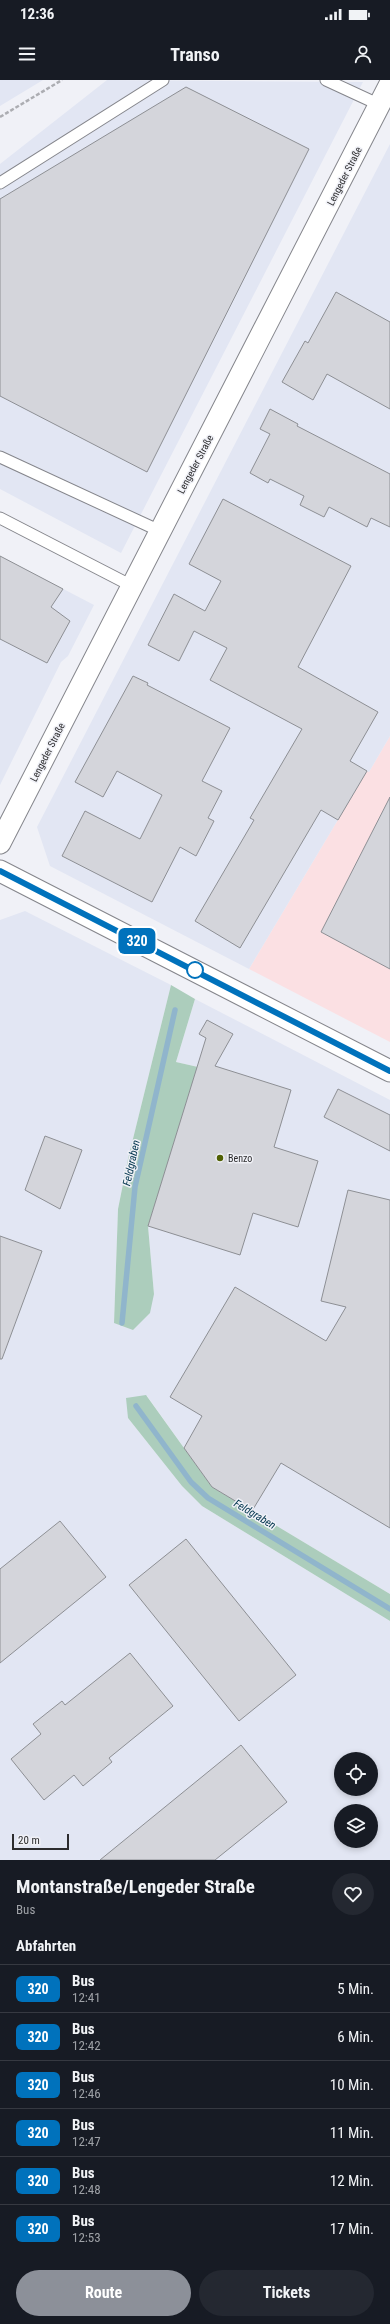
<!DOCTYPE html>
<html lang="de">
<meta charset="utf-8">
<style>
:root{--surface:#171b24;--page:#242831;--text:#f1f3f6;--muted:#9ea1a6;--line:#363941;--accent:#8c9099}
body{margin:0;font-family:"Roboto Condensed",sans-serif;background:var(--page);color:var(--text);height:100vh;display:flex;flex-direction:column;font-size:15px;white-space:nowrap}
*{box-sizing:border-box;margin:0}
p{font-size:13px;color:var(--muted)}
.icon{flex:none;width:22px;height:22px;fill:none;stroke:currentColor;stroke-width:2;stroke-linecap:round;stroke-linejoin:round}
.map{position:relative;height:1780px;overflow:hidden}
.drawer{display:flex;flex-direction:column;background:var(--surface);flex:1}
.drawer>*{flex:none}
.badge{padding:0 8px;border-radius:6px;font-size:14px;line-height:26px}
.tools{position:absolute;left:334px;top:1672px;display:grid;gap:8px}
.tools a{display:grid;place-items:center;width:44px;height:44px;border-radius:50%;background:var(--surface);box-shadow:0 2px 6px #0003;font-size:20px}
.scale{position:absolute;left:12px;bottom:10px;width:57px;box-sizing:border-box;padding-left:4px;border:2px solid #2c2c2e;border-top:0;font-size:11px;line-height:14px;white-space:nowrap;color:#2c2c2e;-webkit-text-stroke:3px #f0f1f7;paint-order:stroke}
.map>.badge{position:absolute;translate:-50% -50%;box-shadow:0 0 0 2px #fff}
h2{padding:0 16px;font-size:15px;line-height:36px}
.round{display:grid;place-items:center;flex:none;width:42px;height:42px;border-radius:21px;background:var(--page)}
.head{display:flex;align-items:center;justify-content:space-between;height:68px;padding:0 16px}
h1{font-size:19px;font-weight:700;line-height:30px}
.action{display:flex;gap:8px;margin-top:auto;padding:8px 16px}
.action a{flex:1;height:46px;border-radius:24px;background:var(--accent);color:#fff;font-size:16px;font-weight:700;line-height:46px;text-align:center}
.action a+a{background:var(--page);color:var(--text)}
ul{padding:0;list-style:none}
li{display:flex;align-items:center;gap:12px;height:48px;padding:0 16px;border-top:1px solid var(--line)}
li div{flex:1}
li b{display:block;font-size:15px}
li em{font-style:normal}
li .badge{min-width:44px;font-weight:700;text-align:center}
.status{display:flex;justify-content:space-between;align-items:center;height:28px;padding:0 20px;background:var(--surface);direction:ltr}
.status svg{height:11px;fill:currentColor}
header{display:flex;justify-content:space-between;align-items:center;height:52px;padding:0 16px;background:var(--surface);font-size:18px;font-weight:700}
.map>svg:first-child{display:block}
</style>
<div class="status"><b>12:36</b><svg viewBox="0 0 49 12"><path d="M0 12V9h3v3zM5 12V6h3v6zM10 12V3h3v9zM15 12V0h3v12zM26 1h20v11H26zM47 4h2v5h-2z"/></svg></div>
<header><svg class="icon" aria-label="menu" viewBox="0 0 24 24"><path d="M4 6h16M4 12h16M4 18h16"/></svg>Transo<svg class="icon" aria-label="person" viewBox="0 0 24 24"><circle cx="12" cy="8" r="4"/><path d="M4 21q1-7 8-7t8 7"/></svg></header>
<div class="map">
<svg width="390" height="1780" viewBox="0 0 390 1780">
<rect width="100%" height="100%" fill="#f0f1f7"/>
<path fill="#fbe0e3" d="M390 656V962L249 889 367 691 369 692Z"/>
<path fill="#e2e6f3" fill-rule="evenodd" d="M0 0H43L0 26Z
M107 0 363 2 121 473 0 409V84Z
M390 64V656L369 692 367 691 249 889 50 786 37 747Z
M0 476 94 525 68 576 61 582 0 705Z
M25 831 171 905 128 1079 118 1129 114 1243 154 1214 148 1146 198 987 176 982 195 919 390 1020V1514L212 1407 147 1316 128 1338 182 1406 202 1426 390 1541V1780H0V840ZM341 1679H371V1709H341ZM341 1731H371V1761H341Z"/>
<path fill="#accdbc" d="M171 905 195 919 176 982 198 987 148 1146 154 1214 150 1233 133 1250 114 1243 118 1129 128 1079Z
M146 1315 212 1407 390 1514V1541L202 1426 182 1406 128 1338 126 1318Z"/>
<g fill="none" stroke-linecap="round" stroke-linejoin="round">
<path stroke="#90b5cc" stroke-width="5.5" d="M122 1243 135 1107 175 930
M136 1326 191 1402 208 1418 390 1529"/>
</g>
<path fill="#d4d5db" stroke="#8d8f94" d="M186 7 309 69 147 392 0 316V119Z
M336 212 390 242V329L327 294 313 320 282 302 305 261 308 263Z
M270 329 298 344 297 346 390 394V447L371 438 367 447 329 427 324 437 300 425 304 416 270 399 268 403 250 393 270 354 260 349Z
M223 419 351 486 298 587 378 632 350 681 367 691 338 740 321 730 240 868 195 841 254 740 250 738 302 649 210 600 227 568 194 551 179 581 148 565 174 514 205 531 221 501 189 484Z
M0 476 63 509 51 527 70 541 47 583 0 559Z
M133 596 148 603 147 605 230 648 202 701 222 711 208 738 214 741 196 776 180 767 152 822 62 776 85 731 140 759 162 715 117 691 103 717 75 702Z
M390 717V889L321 852Z
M207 940 233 954 215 986 291 1010 274 1067 318 1081 298 1147 253 1133 240 1175 148 1146 206 958 199 954Z
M338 1009 390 1035V1071L324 1037Z
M45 1056 82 1070 60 1129 25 1110Z
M348 1110 390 1120V1448L281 1383 252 1431 212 1407 184 1368 202 1336 170 1317 235 1207 326 1261 346 1227 321 1221Z
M0 1156 42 1171 2 1279H0Z
M60 1441 106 1497 0 1583V1489Z
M186 1459 296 1595 239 1641 129 1505Z
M130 1573 173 1626 109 1678 112 1682 83 1706 74 1695 44 1720 11 1679 41 1654 33 1644 62 1621 65 1625Z
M241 1665 287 1722 215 1780H100Z"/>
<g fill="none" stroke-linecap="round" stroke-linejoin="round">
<defs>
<path id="lane" d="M326 0 380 25
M0 103 163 0
M0 377 160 451
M0 438 132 506"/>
<path id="street" d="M0 763 390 4
M0 791 390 991"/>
</defs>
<use href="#lane" stroke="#85868c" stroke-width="13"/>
<use href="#street" stroke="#85868c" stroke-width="23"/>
<path stroke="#acadb2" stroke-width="2.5" stroke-dasharray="4 2" stroke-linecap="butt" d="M0 37 62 0"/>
<use href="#lane" stroke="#fff" stroke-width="11"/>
<use href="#street" stroke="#fff" stroke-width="21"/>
</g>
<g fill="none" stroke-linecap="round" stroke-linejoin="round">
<defs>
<path id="line" d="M0 791 390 991"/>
</defs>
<use href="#line" stroke="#fff" stroke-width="9"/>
<use href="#line" stroke="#0072bc" stroke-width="6"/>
</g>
<circle fill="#fff" stroke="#0072bc" stroke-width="2" cx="195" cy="890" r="8"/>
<circle fill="#506004" stroke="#f0f1f7" stroke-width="1.5" cx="220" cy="1078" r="4"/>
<g text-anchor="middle" stroke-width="3" stroke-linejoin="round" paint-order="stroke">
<g font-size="10" fill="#2c2c2e" stroke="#f0f1f7">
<text transform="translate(344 96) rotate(-63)" y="4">Lengeder Straße</text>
<text transform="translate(195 384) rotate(-62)" y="4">Lengeder Straße</text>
<text transform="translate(47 672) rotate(-63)" y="4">Lengeder Straße</text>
</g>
<g font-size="10" fill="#2c2c2e" stroke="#f0f1f7" text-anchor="start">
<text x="228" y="1082">Benzo</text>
</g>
<g font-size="11" font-style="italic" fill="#01354d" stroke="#f0f1f7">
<text transform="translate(131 1083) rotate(-78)" y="4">Feldgraben</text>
<text transform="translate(255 1434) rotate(31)" y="4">Feldgraben</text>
</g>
</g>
</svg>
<div class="tools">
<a><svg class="icon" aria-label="locate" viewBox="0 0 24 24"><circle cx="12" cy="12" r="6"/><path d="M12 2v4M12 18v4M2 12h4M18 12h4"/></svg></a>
<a><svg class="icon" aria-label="layers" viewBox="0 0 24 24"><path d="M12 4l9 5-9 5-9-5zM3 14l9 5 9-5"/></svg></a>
</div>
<div class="scale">20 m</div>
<b class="badge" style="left:137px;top:861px;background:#0072bc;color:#fff">320</b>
</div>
<section class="drawer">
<div class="head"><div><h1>Montanstraße/Lengeder Straße</h1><p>Bus</p></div><a class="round"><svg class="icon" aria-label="heart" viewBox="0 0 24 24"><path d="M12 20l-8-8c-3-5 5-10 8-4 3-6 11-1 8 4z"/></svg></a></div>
<h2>Abfahrten</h2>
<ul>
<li><span class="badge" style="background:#0072bc;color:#fff">320</span><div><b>Bus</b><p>12:41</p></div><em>5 Min.</em></li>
<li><span class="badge" style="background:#0072bc;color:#fff">320</span><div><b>Bus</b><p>12:42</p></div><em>6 Min.</em></li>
<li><span class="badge" style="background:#0072bc;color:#fff">320</span><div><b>Bus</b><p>12:46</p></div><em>10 Min.</em></li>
<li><span class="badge" style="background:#0072bc;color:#fff">320</span><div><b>Bus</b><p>12:47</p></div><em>11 Min.</em></li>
<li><span class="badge" style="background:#0072bc;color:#fff">320</span><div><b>Bus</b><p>12:48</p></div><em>12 Min.</em></li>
<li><span class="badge" style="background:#0072bc;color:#fff">320</span><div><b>Bus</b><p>12:53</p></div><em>17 Min.</em></li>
</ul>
<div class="action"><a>Route</a><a>Tickets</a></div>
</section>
